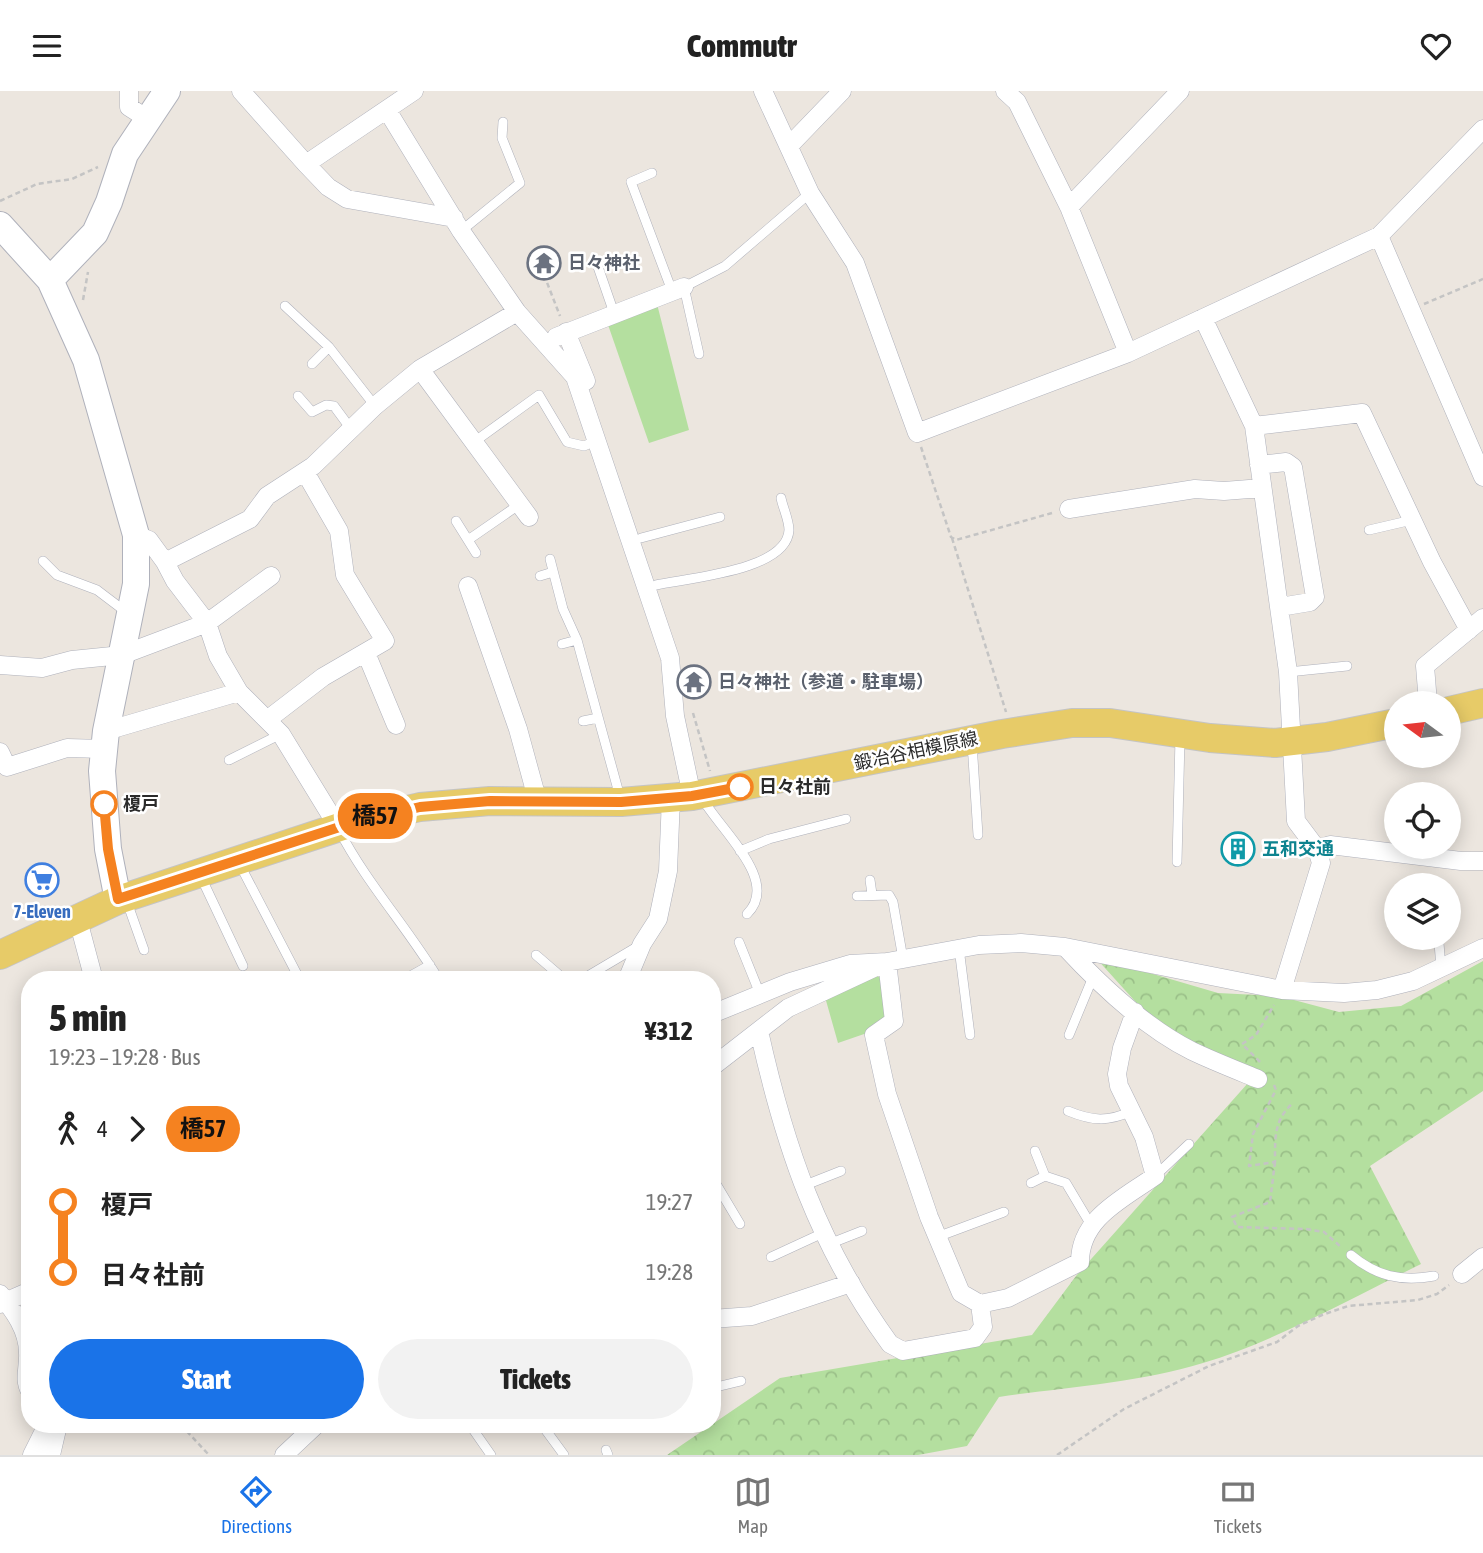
<!DOCTYPE html>
<meta charset="utf-8">
<style>
:root{--surface:#fff;--page:#f2f2f2;--text:#222;--muted:#767676;--line:#e0e0e0;--accent:#1a73e8}
body{margin:0;font-family:"Asap Condensed","Noto Sans JP",sans-serif;background:var(--page);color:var(--text);height:100vh;display:flex;flex-direction:column;font-size:26px;white-space:nowrap}
*{box-sizing:border-box;margin:0}
p{font-size:23px;color:var(--muted)}
.icon{flex:none;width:38px;height:38px;fill:none;stroke:currentColor;stroke-width:2;stroke-linecap:round;stroke-linejoin:round}
.map{position:relative;flex:1;overflow:hidden}
.sheet{position:absolute;left:21px;top:880px;width:700px;height:462px;display:flex;flex-direction:column;background:var(--surface);border-radius:28px;box-shadow:0 4px 18px #0003}
.sheet>*{flex:none}
.badge{padding:0 14px;border-radius:23px;font-size:24px;line-height:46px}
.needle{width:46px;rotate:285deg}
.tools{position:absolute;left:1384px;top:600px;display:grid;gap:14px}
.tools a{display:grid;place-items:center;width:77px;height:77px;border-radius:50%;background:var(--surface);box-shadow:0 4px 18px #0003;font-size:35px}
.map>.badge{position:absolute;translate:-50% -50%;box-shadow:0 0 0 4px #fff}
.legs{display:flex;align-items:center;gap:10px;height:77px;padding:0 28px;font-size:23px}
.legs p{margin-inline-start:auto}
.headline{display:flex;align-items:center;justify-content:space-between;height:119px;padding:0 28px}
h1{font-size:38px;font-weight:800;line-height:52px}
.cta{display:flex;gap:14px;margin-top:auto;padding:14px 28px}
.cta a{flex:1;height:80px;border-radius:42px;background:var(--accent);color:#fff;font-size:28px;font-weight:800;line-height:80px;text-align:center}
.cta a+a{background:var(--page);color:var(--text)}
ul{padding:0 28px;list-style:none}
li{display:flex;align-items:center;gap:24px;height:70px;font-size:26px}
li i{display:grid;place-items:center;width:10px;height:100%;margin:0 9px;background:currentColor}
li i::after{content:'';width:18px;height:18px;margin:-9px;border:5px solid;border-radius:50%;background:var(--surface)}
li p{margin-inline-start:auto}
li:first-child i{background:linear-gradient(#0000 50%,currentColor 0)}
li:last-child i{background:linear-gradient(currentColor 50%,#0000 0)}
header{display:flex;justify-content:space-between;align-items:center;height:91px;padding:0 28px;background:var(--surface);font-size:32px;font-weight:800}
.dock{display:flex;justify-content:space-around;align-items:center;height:98px;border-top:2px solid var(--line);background:var(--surface);font-size:19px;color:var(--muted)}
.dock a{display:grid;justify-items:center;gap:4px}
.dock .selected{color:var(--accent)}
.map>svg:first-child{display:block}
</style>
<header><svg class="icon" aria-label="menu" viewBox="0 0 24 24"><path d="M4 6h16M4 12h16M4 18h16"/></svg>Commutr<svg class="icon" aria-label="heart" viewBox="0 0 24 24"><path d="M12 20l-8-8c-3-5 5-10 8-4 3-6 11-1 8 4z"/></svg></header>
<div class="map">
<svg width="1483" height="1364" viewBox="0 0 1483 1364">
<defs>
<pattern id="forest-crowns" width="20" height="18" patternUnits="userSpaceOnUse" patternTransform="scale(1.75)"><rect width="20" height="18" fill="#b4df9f"/><path d="M2 6a3 3 0 1 1 6 0M12 15a3 3 0 1 1 6 0" fill="none" stroke="#9bc089"/></pattern>
</defs>
<rect width="100%" height="100%" fill="#ece6df"/>
<path fill="url(#forest-crowns)" d="M1095 866 1218 902 1279 905 1339 921 1401 915 1483 870V1000L1370 1075 1421 1173C1354 1206 1274 1251 1203 1272 1138 1292 1066 1296 999 1306L967 1355 918 1364H667L780 1287 1032 1244 1076 1185 1248 992 1171 950Z"/>
<path fill="#b4df9f" d="M656 209 689 339 649 352 606 228Z
M876 885 884 887 889 925 867 942 838 952 825 906Z"/>
<g fill="none" stroke-linecap="round" stroke-linejoin="round">
<defs>
<path id="lane" d="M652 82 631 91 672 200
M461 140 520 92 502 47 503 31
M597 173 614 222
M285 215 329 256 375 315
M699 263 684 196 725 175 810 102
M312 273 329 256
M298 305 312 321 326 314 334 315 351 338
M474 351 539 304 567 351 584 355 598 349
M456 430 476 462
M1369 439 1412 429
M641 447 720 426
M468 449 520 413
M550 468 563 518 577 549 620 706
M43 470 57 484 97 499 126 521
M540 485 553 481
M656 494C687 487 787 480 789 439 789 429 783 417 781 407
M562 553 577 549
M1288 581 1347 575
M583 630 598 627
M972 652 978 744
M229 669 281 643
M702 707C720 739 781 790 747 823
M339 739C367 793 408 837 439 889
M740 760 769 748 846 728
M1177 771 1180 647
M240 774 300 889
M200 784 243 875
M870 789 872 803
M857 805 889 804 893 811 903 868
M127 811 144 859
M739 851 760 903
M1439 852 1441 877
M959 857 970 944
M536 864 565 889
M403 889 430 874
M581 889 640 854
M1069 944 1093 886
M1068 1020C1092 1030 1108 1031 1132 1020
M1035 1060 1045 1085 1066 1092 1091 1134
M1155 1085 1189 1053
M712 1086 740 1133
M1031 1092 1045 1085
M803 1095 841 1080
M937 1146 1004 1121
M829 1153 862 1140
M1351 1164C1376 1185 1401 1191 1434 1185
M771 1166 823 1142
M712 1297 741 1290
M470 1334 491 1364
M542 1334 564 1364
M606 1359 608 1364"/>
<path id="street" d="M129 0V16L146 27
M241 0 306 73 414 0
M763 0 810 102 855 172 917 342 1128 262 1379 145 1483 38
M1005 0 1017 11 1069 116 1128 262
M387 19 461 140 517 221 575 286 670 567 675 625 692 705
M790 54 842 0
M306 73 328 96 347 108 454 127
M1069 116 1180 0
M1379 145 1483 386
M1203 227 1254 335 1288 581 1296 730 1317 758 1321 772 1282 899
M566 241 586 290
M556 246 684 196
M420 278 529 426
M1254 335 1362 322 1432 471 1469 539
M1259 374 1286 371 1293 376 1315 506 1310 511 1280 516
M1069 418 1195 398 1224 400 1262 397
M136 444 149 449 165 471 175 490 207 532 218 565 239 601 281 643 338 736
M165 471 250 428 267 405 313 375 375 315 420 278 517 221
M468 495 518 638 538 711
M366 562 396 634
M0 574 42 577 72 569 122 564 207 532 271 485
M1428 612 1425 575 1483 527
M267 629 323 586 385 550 345 484 339 440 305 381
M106 640 239 601
M0 661 7 676 67 657 104 658
M1317 758 1330 754 1461 770H1483
M78 829 94 889
M1065 856C1101 895 1144 936 1192 960 1213 970 1236 979 1258 988
M887 871 894 930 874 944 887 1003 929 1126 961 1202 980 1213 1008 1207 1080 1171C1080 1127 1123 1108 1155 1085L1144 1046 1119 995 1117 983 1122 957 1135 921
M627 889 642 853 658 828 668 780 671 707
M712 923 790 891 850 873 887 871 979 854 1021 852 1065 856 1282 899 1344 902 1377 899 1413 890 1483 857
M759 940C785 1057 818 1154 890 1253L903 1260 975 1247 983 1236 980 1213
M712 976 788 917 878 875
M1462 1183 1483 1166
M0 1203C14 1220 28 1239 28 1262 29 1276 23 1288 30 1300
M0 1213 30 1200
M712 1228 752 1225 851 1192
M32 1364 47 1334
M51 1364 58 1334
M284 1364 316 1334"/>
<path id="secondary" d="M0 134 50 189 86 269 136 444V493L106 640 102 680 108 758 118 809
M50 189 95 142 109 111 125 63 167 0"/>
<path id="primary" d="M1449 620 1483 612
M0 864 118 809 355 731 420 716 490 710 621 711 692 705 1002 643 1072 632H1110L1210 647 1275 652 1327 646 1396 632"/>
</defs>
<use href="#lane" stroke="#afb1bb" stroke-width="10"/>
<use href="#street" stroke="#afb1bb" stroke-width="19"/>
<use href="#secondary" stroke="#afb1bb" stroke-width="28"/>
<use href="#primary" stroke="#c4c4c4" stroke-width="30"/>
<path stroke="#c4c4c4" stroke-width="2.5" stroke-dasharray="5 3.5" stroke-linecap="butt" d="M0 110 37 93 72 88 98 76
M541 176 560 225
M83 209 88 181
M1424 213 1483 188
M921 356 951 446 956 449 1052 422
M952 447 1006 621
M693 622 710 680
M1260 971 1242 953 1256 944 1274 914
M1274 994 1276 999 1253 1043 1249 1075 1275 1071C1275 1046 1274 1029 1293 1012
M1275 1071 1270 1111 1232 1126 1237 1136 1306 1138 1324 1141 1341 1156
M181 1334 209 1364
M1057 1364 1124 1318 1209 1275 1277 1251 1298 1235 1322 1224 1348 1215 1418 1209 1437 1203 1449 1194"/>
<use href="#lane" stroke="#fff" stroke-width="9"/>
<use href="#street" stroke="#fff" stroke-width="18"/>
<use href="#secondary" stroke="#fff" stroke-width="26"/>
<use href="#primary" stroke="#e7cb68" stroke-width="28"/>
</g>
<g fill="none" stroke-linecap="round" stroke-linejoin="round">
<defs>
<path id="line-1" d="M104 713 108 758 118 808 355 731 420 716 490 710 621 711 692 705 740 696"/>
</defs>
<use href="#line-1" stroke="#fff" stroke-width="16"/>
<use href="#line-1" stroke="#f58220" stroke-width="10"/>
</g>
<defs>
<symbol id="temple-ring" viewBox="-11 -11 22 22"><circle r="9.5" fill="#fff" stroke="#6b7280" stroke-width="1.5"/><path d="M0-6L5-2H3V0L6.5 2.5H4V6H1.5V3h-3V6H-4V2.5H-6.5L-3 0V-2H-5Z" fill="#6b7280"/></symbol>
<symbol id="building-ring" viewBox="-11 -11 22 22"><circle r="9.5" fill="#fff" stroke="#0f9aa8" stroke-width="1.5"/><path d="M-4-6H4V6H1V3H-1V6H-4ZM-2.5-4.3h1.7v1.8h-1.7ZM.8-4.3h1.7v1.8H.8ZM-2.5-1h1.7V.8h-1.7ZM.8-1h1.7V.8H.8Z" fill="#0f9aa8"/></symbol>
<symbol id="supermarket-ring" viewBox="-11 -11 22 22"><circle r="9.5" fill="#fff" stroke="#3f7fe0" stroke-width="1.5"/><path d="M-6-5.5h2.5l.6 2H6L4.5 2H-2.5L-4.4-4H-6ZM-1.5 3.2a1.3 1.3 0 1 0 .1 0ZM3 3.2a1.3 1.3 0 1 0 .1 0Z" fill="#3f7fe0"/></symbol>
</defs>
<g fill-rule="evenodd">
<use href="#temple-ring" x="525" y="153" width="38" height="38"/>
<use href="#temple-ring" x="675" y="572" width="38" height="38"/>
<use href="#building-ring" x="1219" y="739" width="38" height="38"/>
<use href="#supermarket-ring" x="23" y="770" width="38" height="38"/>
</g>
<g fill="#fff" stroke="#f58220" stroke-width="3.5">
<circle cx="740" cy="696" r="12"/>
<circle cx="104" cy="713" r="12"/>
</g>
<g text-anchor="middle" stroke-width="5" stroke-linejoin="round" paint-order="stroke">
<g font-size="18" font-weight="bold" fill="#5b616d" stroke="#fff" text-anchor="start">
<text x="568" y="178">日々神社</text>
<text x="718" y="597">日々神社（参道・駐車場）</text>
</g>
<g font-size="18" fill="#2b2b2b" stroke="#fff">
<text transform="translate(916 660) rotate(-12)" y="6">鍛冶谷相模原線</text>
</g>
<g font-size="18" font-weight="bold" fill="#2b2b2b" stroke="#fff" text-anchor="start">
<text x="759" y="702">日々社前</text>
<text x="123" y="719">榎戸</text>
</g>
<g font-size="18" font-weight="bold" fill="#0d838f" stroke="#fff" text-anchor="start">
<text x="1262" y="764">五和交通</text>
</g>
<g font-size="18" font-weight="bold" fill="#366cbe" stroke="#fff">
<text x="42" y="827">7-Eleven</text>
</g>
</g>
</svg>
<div class="tools">
<a><svg class="needle" viewBox="-14 -14 28 28"><path d="M0-13l5 13h-10z" fill="#e53935"/><path d="M0 13l5-13h-10z" fill="#767676"/></svg></a>
<a><svg class="icon" aria-label="locate" viewBox="0 0 24 24"><circle cx="12" cy="12" r="6"/><path d="M12 2v4M12 18v4M2 12h4M18 12h4"/></svg></a>
<a><svg class="icon" aria-label="layers" viewBox="0 0 24 24"><path d="M12 4l9 5-9 5-9-5zM3 14l9 5 9-5"/></svg></a>
</div>
<b class="badge" style="left:375px;top:725px;background:#f58220;color:#111">橋57</b>
<section class="sheet">
<div class="headline"><div><h1>5 min</h1><p>19:23 – 19:28 · Bus</p></div><b>¥312</b></div>
<div class="legs"><svg class="icon" aria-label="walk" viewBox="0 0 24 24"><circle cx="13" cy="4" r="2"/><path d="M13 8l-2 6 4 7M11 14l-3 7M7 12l3-4h3l4 4"/></svg>4<svg class="icon" aria-label="forward" viewBox="0 0 24 24"><path d="M9 5l7 7-7 7"/></svg><b class="badge" style="background:#f58220;color:#111">橋57</b></div>
<ul>
<li><i style="color:#f58220"></i><b>榎戸</b><p>19:27</p></li>
<li><i style="color:#f58220"></i><b>日々社前</b><p>19:28</p></li>
</ul>
<div class="cta"><a>Start</a><a>Tickets</a></div>
</section>
</div>
<nav class="dock">
<a class="selected"><svg class="icon" aria-label="directions" viewBox="0 0 24 24"><path d="M12 3l9 9-9 9-9-9zM9 14v-3h6M13 9l2 2-2 2"/></svg>Directions</a>
<a><svg class="icon" aria-label="map" viewBox="0 0 24 24"><path d="M3 6l6-2 6 2 6-2v14l-6 2-6-2-6 2zM9 4v14M15 6v14"/></svg>Map</a>
<a><svg class="icon" aria-label="tickets" viewBox="0 0 24 24"><path d="M3 7h18v10H3zM15 7v10"/></svg>Tickets</a>
</nav>
